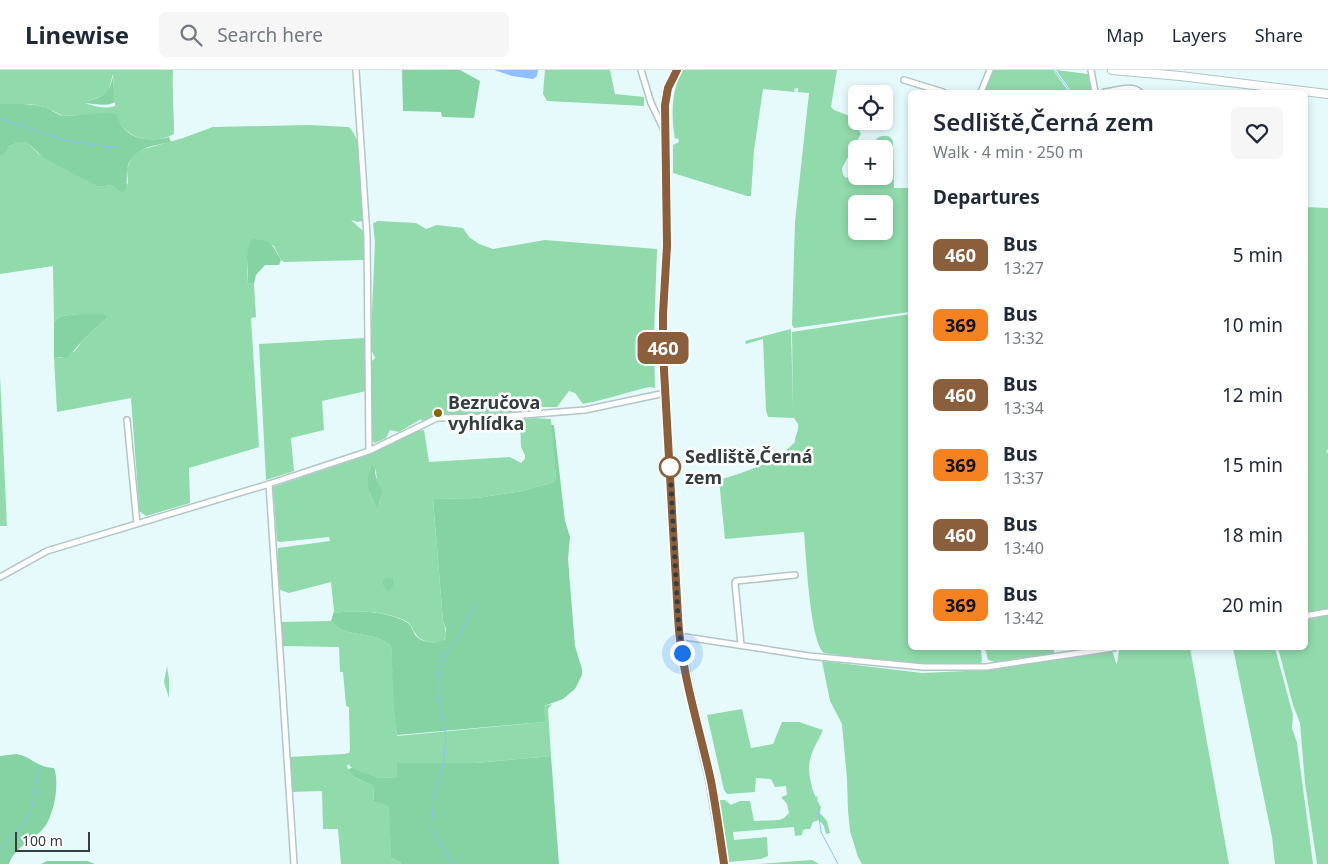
<!DOCTYPE html>
<meta charset="utf-8">
<style>
:root{--surface:#fff;--page:#f6f6f7;--text:#1f2937;--muted:#747a83;--line:#e0e1e3}
body{margin:0;font-family:"Noto Sans",sans-serif;background:var(--page);color:var(--text);height:100vh;display:flex;flex-direction:column;font-size:19px;white-space:nowrap}
*{box-sizing:border-box;margin:0}
p{font-size:16px;color:var(--muted)}
.icon{flex:none;width:28px;height:28px;fill:none;stroke:currentColor;stroke-width:2;stroke-linecap:round;stroke-linejoin:round}
.map{position:relative;flex:1;overflow:hidden}
.sheet{position:absolute;left:908px;top:20px;width:400px;height:560px;display:flex;flex-direction:column;background:var(--surface);border-radius:8px;box-shadow:0 2px 8px #0003}
.sheet>*{flex:none}
.badge{padding:0 10px;border-radius:8px;font-size:18px;line-height:32px}
.controls{position:absolute;left:848px;top:15px;display:grid;gap:10px}
.controls a{display:grid;place-items:center;width:45px;height:45px;border-radius:8px;background:var(--surface);box-shadow:0 2px 8px #0003;font-size:25px}
.scale{position:absolute;left:15px;bottom:12px;width:75px;box-sizing:border-box;padding-left:5px;border:2px solid #353d3e;border-top:0;font-size:14px;line-height:18px;white-space:nowrap;color:#353d3e;-webkit-text-stroke:4px #fff;paint-order:stroke}
.you{position:absolute;width:25px;height:25px;margin:-12px;border:4px solid #fff;border-radius:50%;background:#1a73e8;box-shadow:0 0 0 8px #1a73e833}
.map>.badge{position:absolute;translate:-50% -50%;box-shadow:0 0 0 2px #fff}
h2{padding:0 25px;font-size:19px;line-height:45px}
.round{display:grid;place-items:center;flex:none;width:52px;height:52px;border-radius:8px;background:var(--page)}
.summary{display:flex;align-items:center;justify-content:space-between;height:85px;padding:0 25px}
h1{font-size:24px;font-weight:600;line-height:38px}
ul{padding:0;list-style:none}
li{display:flex;align-items:center;gap:15px;height:70px;padding:0 25px}
li div{flex:1}
li b{display:block;font-size:19px}
li em{font-style:normal}
li .badge{min-width:55px;font-weight:700;text-align:center}
header{display:flex;align-items:center;gap:30px;box-sizing:border-box;height:70px;padding:0 25px;background:var(--surface);border-bottom:1px solid var(--line)}
header strong{font-size:24px}
nav{display:flex;gap:28px;margin-inline-start:auto;font-size:18px}
.search{width:350px;height:45px;background:var(--page);display:flex;align-items:center;gap:12px;box-sizing:border-box;padding:0 18px;border-radius:8px;color:var(--muted);font-size:19px}
.map>svg:first-child{display:block}
</style>
<header>
<strong>Linewise</strong>
<div class="search"><svg class="icon" aria-label="search" viewBox="0 0 24 24"><circle cx="10" cy="10" r="6"/><path d="M15 15l6 6"/></svg>Search here</div>
<nav><a>Map</a><a>Layers</a><a>Share</a></nav>
</header>
<div class="map">
<svg width="1328" height="794" viewBox="0 0 1328 794">
<rect width="100%" height="100%" fill="#e6fafc"/>
<path fill="#90daac" fill-rule="evenodd" d="M0 0H173C172 22 174 43 174 64 153 75 127 70 117 48L77 45 63 46 45 37 30 34H0ZM113 4 115 36C106 39 95 37 85 33V32L104 25 108 22Z
M545 0H610L615 24 644 27V36L547 31 543 24Z
M683 0H837L831 37 834 40 852 47 861 64 842 98 843 105 846 108 856 103V106H884V79H874L873 73C877 67 883 64 890 67L893 71 894 118H910V242L794 258 792 255 795 152 809 23 797 22 798 21V18L794 19 795 22 763 19 754 80 751 126H747L673 103V75L679 72 678 68 675 69C671 46 671 20 683 0ZM856 134H884V161H856Z
M991 0H1053L1069 22H983Z
M1056 0 1088 4 1092 15 1089 22H1072Z
M309 55 349 57 353 62 358 72 363 150 362 151 358 152 351 150 363 161 365 189 364 190 284 192 281 190 274 176 257 169C246 189 246 190 248 213L254 214 256 247 251 248 259 377 189 398 190 433 146 446 139 441V436L131 328 57 342 54 288H61L75 281 82 271 108 247C95 246 62 240 54 252L53 196 0 204V85L9 76 20 72H25L29 74 39 84 98 117 112 115 119 120 128 113 127 99 131 89 133 85 141 80 183 68 213 57Z
M1305 137 1328 138V379L1326 382 1328 383V539L1305 543Z
M378 151 416 153 426 159 437 155 463 158 469 167 479 174 493 179 545 170 657 179 654 265 655 318 649 317C627 322 605 330 583 334L575 323 569 321 557 337H516V342L432 347 422 351 421 349 399 362 390 360 386 368 375 373 371 370V292L375 288 371 279V265L375 172 373 153Z
M910 244V578H981L982 591 981 593C936 602 870 589 824 583 810 572 806 484 804 462L725 469 719 410C746 402 775 393 795 372 794 366 800 360 798 354 797 352 795 350 794 348L768 347 766 340 763 269 746 274 745 271 791 259 793 340 792 262Z
M364 268 366 321 322 331 324 360 291 368 294 401 266 410 259 274Z
M0 306 7 456H0Z
M534 348 551 349 556 409 554 412 522 421 477 428 433 429 443 551C445 557 448 566 443 572 433 573 421 573 415 563 413 560 411 555 409 553 393 542 354 539 336 543L334 541 331 512 289 523 280 520 277 504 278 478 330 471 329 467 280 472 277 471 273 417 365 386 415 361 424 360 429 392 510 387 521 393 525 389V385L521 377 520 351 525 349ZM376 399C376 418 385 417 378 438 366 424 369 415 376 399Z
M1328 545V794H1317L1305 713 1300 653 1293 635 1278 578H1305V549Z
M331 551C340 563 355 563 369 566 377 567 384 571 391 576L397 666 544 652V636L552 634 548 639 551 686 475 693H398V707L380 708 353 699 348 694 347 697 354 707 373 716 374 732 390 737 391 788 400 792 401 794H341L338 759H323L322 721 292 722 289 687 344 684 349 683 350 680 349 637 346 636 343 602H340L339 577 282 576 281 552Z
M985 578H1054V584L998 593 988 590Z
M1135 578H1190L1229 794H862L858 787 850 761 848 741 847 709 842 654 830 631 822 591 922 603 989 600 1111 581 1113 583 1116 593 1117 594 1119 580Z
M1233 578H1275L1293 645 1292 658 1297 673 1313 794H1275L1272 767Z
M167 596 169 609V628L164 612Z
M742 639 751 678 773 674 782 652H799L823 660C814 680 805 689 811 712 812 718 813 722 816 727L818 726 817 730 821 737 820 743 827 751 830 763 826 764 824 756 819 750 813 752 810 759H806L803 760 802 765 795 766 794 757 733 762 734 770 767 767 768 786 761 789 729 792 719 730H725L731 735 740 731H750L754 751 779 750 784 748 789 743 787 734 781 727 787 725 786 716 775 717 771 709 756 708 755 722 727 724 724 720 707 645Z
M812 790 819 794H758Z"/>
<path fill="#85d3a3" d="M402 0H460L480 11 474 48 442 47 441 42 403 41Z
M113 7 115 32C107 37 95 34 85 33V32C103 26 108 26 113 7Z
M0 34C15 34 31 33 45 37 52 40 56 44 63 46L109 43 117 44C122 69 148 73 169 67L171 72C152 76 130 78 127 101 126 108 128 113 125 121L121 122 112 115 98 117 44 88 29 74 25 72H20L9 76 5 83 0 85Z
M254 169C272 170 273 176 281 190L279 195H265L256 205 254 214 248 213 247 187 250 171Z
M82 244H104L108 247 82 271 68 287 54 288V252C59 244 72 245 82 244Z
M551 355H554L565 451 570 467 568 489 575 576 582 599V605L575 619 563 629 544 636 545 652 397 665 394 636 391 576C384 571 377 567 369 566 355 563 340 563 331 551L334 541 336 543C355 539 391 542 408 553 412 556 413 562 416 566 422 573 437 574 445 570L446 559 443 551 433 429 477 428 522 421 554 412 556 409Z
M372 396H374L376 407 382 422 378 439C369 427 364 409 372 396Z
M386 508 393 509V515L389 521 383 515V511Z
M16 684C31 686 35 697 54 698 60 714 54 749 41 761 30 772 14 778 9 794H0V686Z
M551 686 559 794H401L400 792 391 788 389 737 374 732 373 716 354 707 348 699 352 698 380 708 397 707V693H475Z
M47 791H87L95 794H41Z"/>
<path fill="#8ec0fd" d="M494 0H538L537 6 533 9 512 6Z"/>
<g fill="none" stroke-linecap="round" stroke-linejoin="round">
<path stroke="#8ec0fd" stroke-width="1" d="M1054 0 1071 22
M0 49 64 70 99 76 117 77
M818 740 821 762 838 794
M0 779 17 761 31 743 38 701 40 696
M451 794 448 785 431 759 434 728 444 689 446 666 438 627V604L445 584 460 564 475 533"/>
<defs>
<path id="street" d="M356 0 367 166 369 381
M641 0 651 33 664 60
M1091 0 1095 22
M904 10 943 22
M981 22 990 0
M1105 22C1116 21 1131 14 1140 22
M127 350 137 454
M269 414 294 794
M0 507 47 481 269 414 369 381 437 348 497 347 585 340 665 323
M1305 546 1328 542
M679 566 809 586 923 597H986L1113 578
M741 575 735 513 736 511 795 505"/>
<path id="secondary" d="M677 0 668 18 665 35 667 176 663 244V282L679 566 693 638 710 711 724 794
M1112 0 1180 6 1328 24"/>
</defs>
<use href="#street" stroke="#b2c5c7" stroke-width="8"/>
<use href="#secondary" stroke="#b2c5c7" stroke-width="10"/>
<use href="#street" stroke="#fff" stroke-width="5"/>
<use href="#secondary" stroke="#fff" stroke-width="8"/>
</g>
<g fill="none" stroke-linecap="round" stroke-linejoin="round">
<defs>
<path id="line" d="M677 0 668 18 665 35 667 176 663 244V282L678 547C681 603 699 656 711 711 716 738 720 766 724 794"/>
</defs>
<use href="#line" stroke="#fff" stroke-width="11"/>
<use href="#line" stroke="#8b5e3c" stroke-width="8"/>
<path stroke="#353d3e" stroke-width="5" stroke-dasharray="0 9" d="M670 397 678 547 682 583"/>
</g>
<circle fill="#8b6505" stroke="#fff" stroke-width="2" cx="438" cy="343" r="5"/>
<circle fill="#fff" stroke="#8b5e3c" stroke-width="2.5" cx="670" cy="397" r="10"/>
<g text-anchor="middle" stroke-width="5" stroke-linejoin="round" paint-order="stroke">
<g font-size="18" font-weight="bold" fill="#353d3e" stroke="#fff" text-anchor="start">
<text x="448" y="339">Bezručova<tspan x="448" dy="21">vyhlídka</tspan></text>
</g>
<g font-size="18" font-weight="bold" fill="#353d3e" stroke="#fff" text-anchor="start">
<text x="685" y="393">Sedliště,Černá<tspan x="685" dy="21">zem</tspan></text>
</g>
</g>
</svg>
<div class="controls">
<a><svg class="icon" aria-label="locate" viewBox="0 0 24 24"><circle cx="12" cy="12" r="6"/><path d="M12 2v4M12 18v4M2 12h4M18 12h4"/></svg></a>
<a>+</a>
<a>−</a>
</div>
<div class="scale">100 m</div>
<div class="you" style="left:682px;top:583px"></div>
<b class="badge" style="left:663px;top:278px;background:#8b5e3c;color:#fff">460</b>
<section class="sheet">
<div class="summary"><div><h1>Sedliště,Černá zem</h1><p>Walk · 4 min · 250 m</p></div><a class="round"><svg class="icon" aria-label="heart" viewBox="0 0 24 24"><path d="M12 20l-8-8c-3-5 5-10 8-4 3-6 11-1 8 4z"/></svg></a></div>
<h2>Departures</h2>
<ul>
<li><span class="badge" style="background:#8b5e3c;color:#fff">460</span><div><b>Bus</b><p>13:27</p></div><em>5 min</em></li>
<li><span class="badge" style="background:#f58220;color:#111">369</span><div><b>Bus</b><p>13:32</p></div><em>10 min</em></li>
<li><span class="badge" style="background:#8b5e3c;color:#fff">460</span><div><b>Bus</b><p>13:34</p></div><em>12 min</em></li>
<li><span class="badge" style="background:#f58220;color:#111">369</span><div><b>Bus</b><p>13:37</p></div><em>15 min</em></li>
<li><span class="badge" style="background:#8b5e3c;color:#fff">460</span><div><b>Bus</b><p>13:40</p></div><em>18 min</em></li>
<li><span class="badge" style="background:#f58220;color:#111">369</span><div><b>Bus</b><p>13:42</p></div><em>20 min</em></li>
</ul>
</section>
</div>
